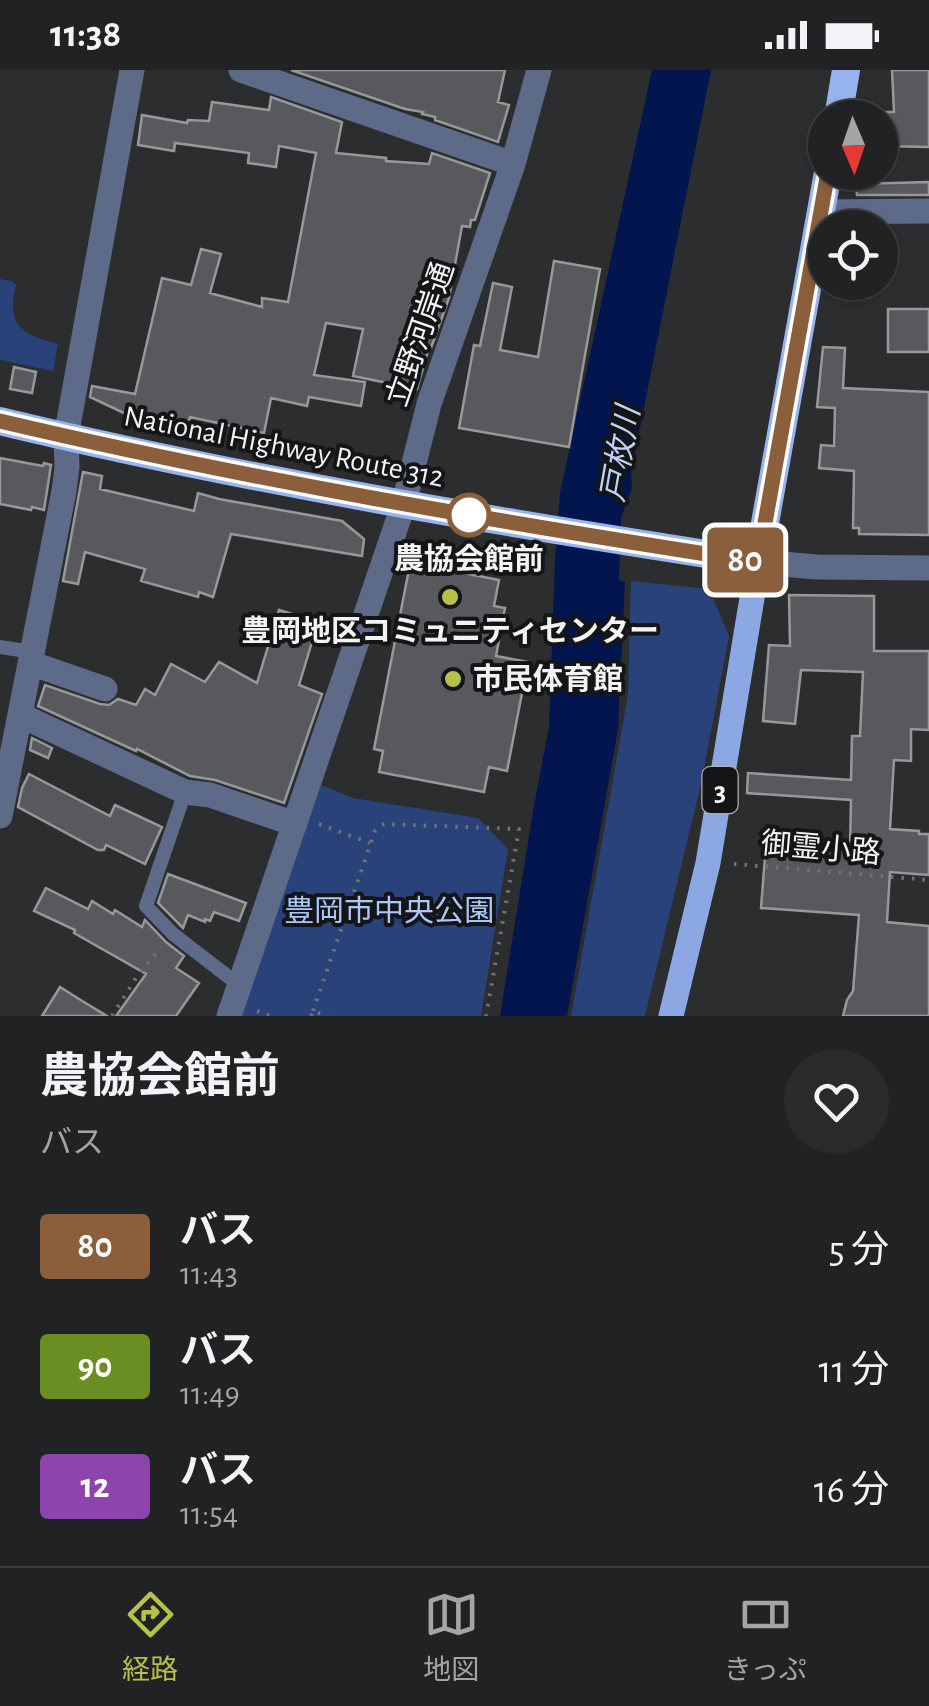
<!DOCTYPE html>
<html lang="ja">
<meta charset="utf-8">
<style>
:root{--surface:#202223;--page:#282a2b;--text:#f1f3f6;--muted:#a2a4a6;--line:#3d3f41;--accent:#b7c148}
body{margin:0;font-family:"Alegreya Sans","Noto Sans JP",sans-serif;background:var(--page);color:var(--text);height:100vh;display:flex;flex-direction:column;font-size:38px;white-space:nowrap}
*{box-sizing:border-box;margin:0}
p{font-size:32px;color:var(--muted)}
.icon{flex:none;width:55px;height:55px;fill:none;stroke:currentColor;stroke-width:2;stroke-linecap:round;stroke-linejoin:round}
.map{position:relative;height:946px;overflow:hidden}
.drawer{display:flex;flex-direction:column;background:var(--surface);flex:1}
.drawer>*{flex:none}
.badge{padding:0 20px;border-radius:8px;font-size:35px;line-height:65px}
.needle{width:65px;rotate:178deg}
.fabs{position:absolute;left:808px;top:30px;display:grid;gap:20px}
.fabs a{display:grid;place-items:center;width:90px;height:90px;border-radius:50%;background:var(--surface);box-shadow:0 2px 8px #0004,0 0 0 2px var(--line);font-size:50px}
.map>.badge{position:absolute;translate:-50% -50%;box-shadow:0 0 0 5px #fff}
.round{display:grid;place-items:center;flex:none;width:105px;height:105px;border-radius:52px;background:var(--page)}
.overview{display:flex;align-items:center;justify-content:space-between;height:170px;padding:0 40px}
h1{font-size:48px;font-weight:700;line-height:75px}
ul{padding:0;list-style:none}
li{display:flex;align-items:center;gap:30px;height:120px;padding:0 40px}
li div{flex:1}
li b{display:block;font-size:38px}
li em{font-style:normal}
li .badge{min-width:110px;font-weight:700;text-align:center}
.status{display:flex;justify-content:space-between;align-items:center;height:70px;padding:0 50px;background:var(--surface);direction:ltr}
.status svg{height:28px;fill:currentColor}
.menu{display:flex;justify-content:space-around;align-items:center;height:140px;border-top:2px solid var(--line);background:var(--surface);font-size:28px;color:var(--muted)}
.menu a{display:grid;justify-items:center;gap:5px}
.menu .selected{color:var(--accent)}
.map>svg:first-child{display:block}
</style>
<div class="status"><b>11:38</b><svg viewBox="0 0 49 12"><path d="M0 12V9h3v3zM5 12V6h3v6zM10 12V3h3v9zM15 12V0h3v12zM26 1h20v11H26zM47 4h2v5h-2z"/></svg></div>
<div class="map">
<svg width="929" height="946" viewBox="0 0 929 946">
<rect width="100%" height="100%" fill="#2b2d2f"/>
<path fill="#294279" d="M0 209 12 211 16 215C6 256 22 264 58 274L53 301 0 290Z
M631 511 709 519 729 566 701 714 645 946H571L628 625Z
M321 715 353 728 478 748 508 779 481 946H242Z"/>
<path fill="#03154e" d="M652 0H711L631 403 632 418 621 448 619 510 625 512 618 659 567 946H500L533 741 549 657 555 491 560 423Z"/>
<path fill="#58595c" stroke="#96989a" stroke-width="2.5" d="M291 0H505L498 32 509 35 498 72 435 50V47L422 44 423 42 405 39Z
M892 0H929V77L880 76V42H894Z
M271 27 342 52 336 83 386 88V91L429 94 432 83 490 103 475 150H471L470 157 462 156 449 228 431 278 429 277 417 319 353 306 363 259 326 253 314 305 365 312 361 336 309 327 307 336 271 328 264 363 190 347 188 356 130 346 90 327 92 316 135 324 162 208 191 215 201 179 221 184 210 223 262 237V228L288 232 316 83 279 76 276 97 248 93 249 83 175 73 174 81 138 75 142 45 187 53 188 50 209 51 212 32 269 40Z
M929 112V125H857L856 114Z
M554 191 600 199 569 377 459 358 474 275 480 276 493 213 512 217 500 280 538 287Z
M888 239H929V282H888Z
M823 277 845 278 843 318 929 322V465L859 464V458H853L854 401 819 398 821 375 834 376 835 338 817 337Z
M14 297 36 302 32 323 10 319Z
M0 388 43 396 44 393 51 395 44 440 32 437 31 440 0 434Z
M83 402 102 406 100 419 194 441 198 423 219 429 342 451 364 469 362 486 231 464 213 527 199 522 198 527 141 511 145 499 85 482 78 514 63 511Z
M425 485 444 489 443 499 499 510 494 536 505 538 496 586 528 592 507 701 489 697 484 722 379 702 383 681 374 679 410 494 423 496Z
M789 525 874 526V581H929V660L911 659V691L894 690 890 759 919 761V764H929V805L890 802 887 852 929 856V946H843L847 930 853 921 859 845 761 838 766 774 850 780 851 730 747 723 748 703 851 710 852 666H860L863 602 801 600 795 654 763 651 769 575 790 576Z
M279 540 315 551 312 560 315 562 299 615 322 624 284 733 215 710 190 706 137 679 136 681 38 636 45 615 100 634 109 635 118 629 136 635 145 619 155 625 171 594 205 612 219 592 257 613Z
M32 668 52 678 48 688 30 680Z
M29 704 110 746 115 735 162 757 145 794 106 775 104 780H98L18 737 22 718Z
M168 804 246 833 239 851 214 842 210 851 205 849V852L188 845 183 858 158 833Z
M46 818 88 839 92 831 113 844 115 840 142 857 145 850 166 872 184 886 176 898 199 913 176 946H116L146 904 74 863 75 860 34 841Z
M60 917 79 929 107 946H42Z"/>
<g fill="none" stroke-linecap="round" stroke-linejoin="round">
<path stroke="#727375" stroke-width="4" stroke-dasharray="2.5 8" stroke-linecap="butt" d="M319 754 370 773
M734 794 929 810
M257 941 271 946
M313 941 375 761 384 754 519 759 486 946
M112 946 136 908 161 877
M311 946 313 941 328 946"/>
<path stroke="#5d6b88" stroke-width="14" d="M0 577 32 582
M185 722 146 836 173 864 239 915"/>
<path stroke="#5d6b88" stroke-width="25" d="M241 0 513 94
M821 142 929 141
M30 593 105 619
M20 645 185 722 210 725 295 754
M0 746 64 421 67 397 66 367
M229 946 404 433 429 334 513 94 539 0"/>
<path stroke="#5d6b88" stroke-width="25" d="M66 367 132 0
M758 492 817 497 929 498"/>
<path stroke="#8ba8e3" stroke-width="25" d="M671 946 708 793 758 492"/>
<path stroke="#98b4ee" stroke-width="28" d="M838 48 846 0
M0 351C250 411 504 453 758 492L828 102"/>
</g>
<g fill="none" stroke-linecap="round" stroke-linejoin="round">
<defs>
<path id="line" d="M0 351C250 410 504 453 758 492L828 102"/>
</defs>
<use href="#line" stroke="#fff" stroke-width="22"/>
<use href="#line" stroke="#8b5e3c" stroke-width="15"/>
</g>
<circle fill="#fff" stroke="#8b5e3c" stroke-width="5" cx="469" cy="445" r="20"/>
<g fill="#b7c148" stroke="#141516" stroke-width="4">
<circle cx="450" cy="527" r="10"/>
<circle cx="453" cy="609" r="10"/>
</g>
<g text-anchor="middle" stroke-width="8" stroke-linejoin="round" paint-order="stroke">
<rect fill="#141516" stroke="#b0b0b2" stroke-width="2.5" x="702.5" y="697" width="35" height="46" rx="8"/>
<g font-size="28" font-weight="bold" fill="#f3f3f5">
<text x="720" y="730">3</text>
</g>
<g font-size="30" fill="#f3f3f5" stroke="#141516">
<text transform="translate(420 264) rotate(-71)" y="10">立野河岸通</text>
<text transform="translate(284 376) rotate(11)" y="10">National Highway Route 312</text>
<text transform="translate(821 778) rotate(5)" y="10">御霊小路</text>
</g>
<g font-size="30" font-weight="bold" fill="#f3f3f5" stroke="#141516">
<text x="469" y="499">農協会館前</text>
</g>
<g font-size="30" font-weight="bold" fill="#f3f3f5" stroke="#141516">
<text x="450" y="571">豊岡地区コミュニティセンター</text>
<text x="473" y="619" text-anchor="start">市民体育館</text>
</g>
<g font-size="30" fill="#acc7fd" stroke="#141516">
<text x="389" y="851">豊岡市中央公園</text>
</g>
<g font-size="32" font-style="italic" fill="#bfd1f6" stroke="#141516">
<text transform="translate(620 384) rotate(-80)" y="11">戸枚川</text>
</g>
</g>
</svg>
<div class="fabs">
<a><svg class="needle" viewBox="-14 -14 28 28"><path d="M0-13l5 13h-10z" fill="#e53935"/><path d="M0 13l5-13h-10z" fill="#a2a4a6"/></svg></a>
<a><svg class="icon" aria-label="locate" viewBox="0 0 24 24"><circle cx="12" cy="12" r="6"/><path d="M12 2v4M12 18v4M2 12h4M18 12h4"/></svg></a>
</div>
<b class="badge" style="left:745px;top:490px;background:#8b5e3c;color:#fff">80</b>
</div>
<section class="drawer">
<div class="overview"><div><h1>農協会館前</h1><p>バス</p></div><a class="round"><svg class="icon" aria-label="heart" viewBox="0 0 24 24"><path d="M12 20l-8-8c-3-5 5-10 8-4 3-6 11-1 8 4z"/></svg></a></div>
<ul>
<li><span class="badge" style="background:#8b5e3c;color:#fff">80</span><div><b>バス</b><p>11:43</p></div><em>5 分</em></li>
<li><span class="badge" style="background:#6b8e23;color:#fff">90</span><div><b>バス</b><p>11:49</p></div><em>11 分</em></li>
<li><span class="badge" style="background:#8e44ad;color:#fff">12</span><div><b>バス</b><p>11:54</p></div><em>16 分</em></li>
</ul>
</section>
<nav class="menu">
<a class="selected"><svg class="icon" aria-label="directions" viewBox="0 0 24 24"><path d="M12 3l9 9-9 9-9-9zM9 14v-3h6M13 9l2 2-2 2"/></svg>経路</a>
<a><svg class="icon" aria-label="map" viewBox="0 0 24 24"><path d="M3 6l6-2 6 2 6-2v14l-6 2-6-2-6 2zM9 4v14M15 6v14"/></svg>地図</a>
<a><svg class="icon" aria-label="tickets" viewBox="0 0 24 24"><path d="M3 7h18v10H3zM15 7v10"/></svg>きっぷ</a>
</nav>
